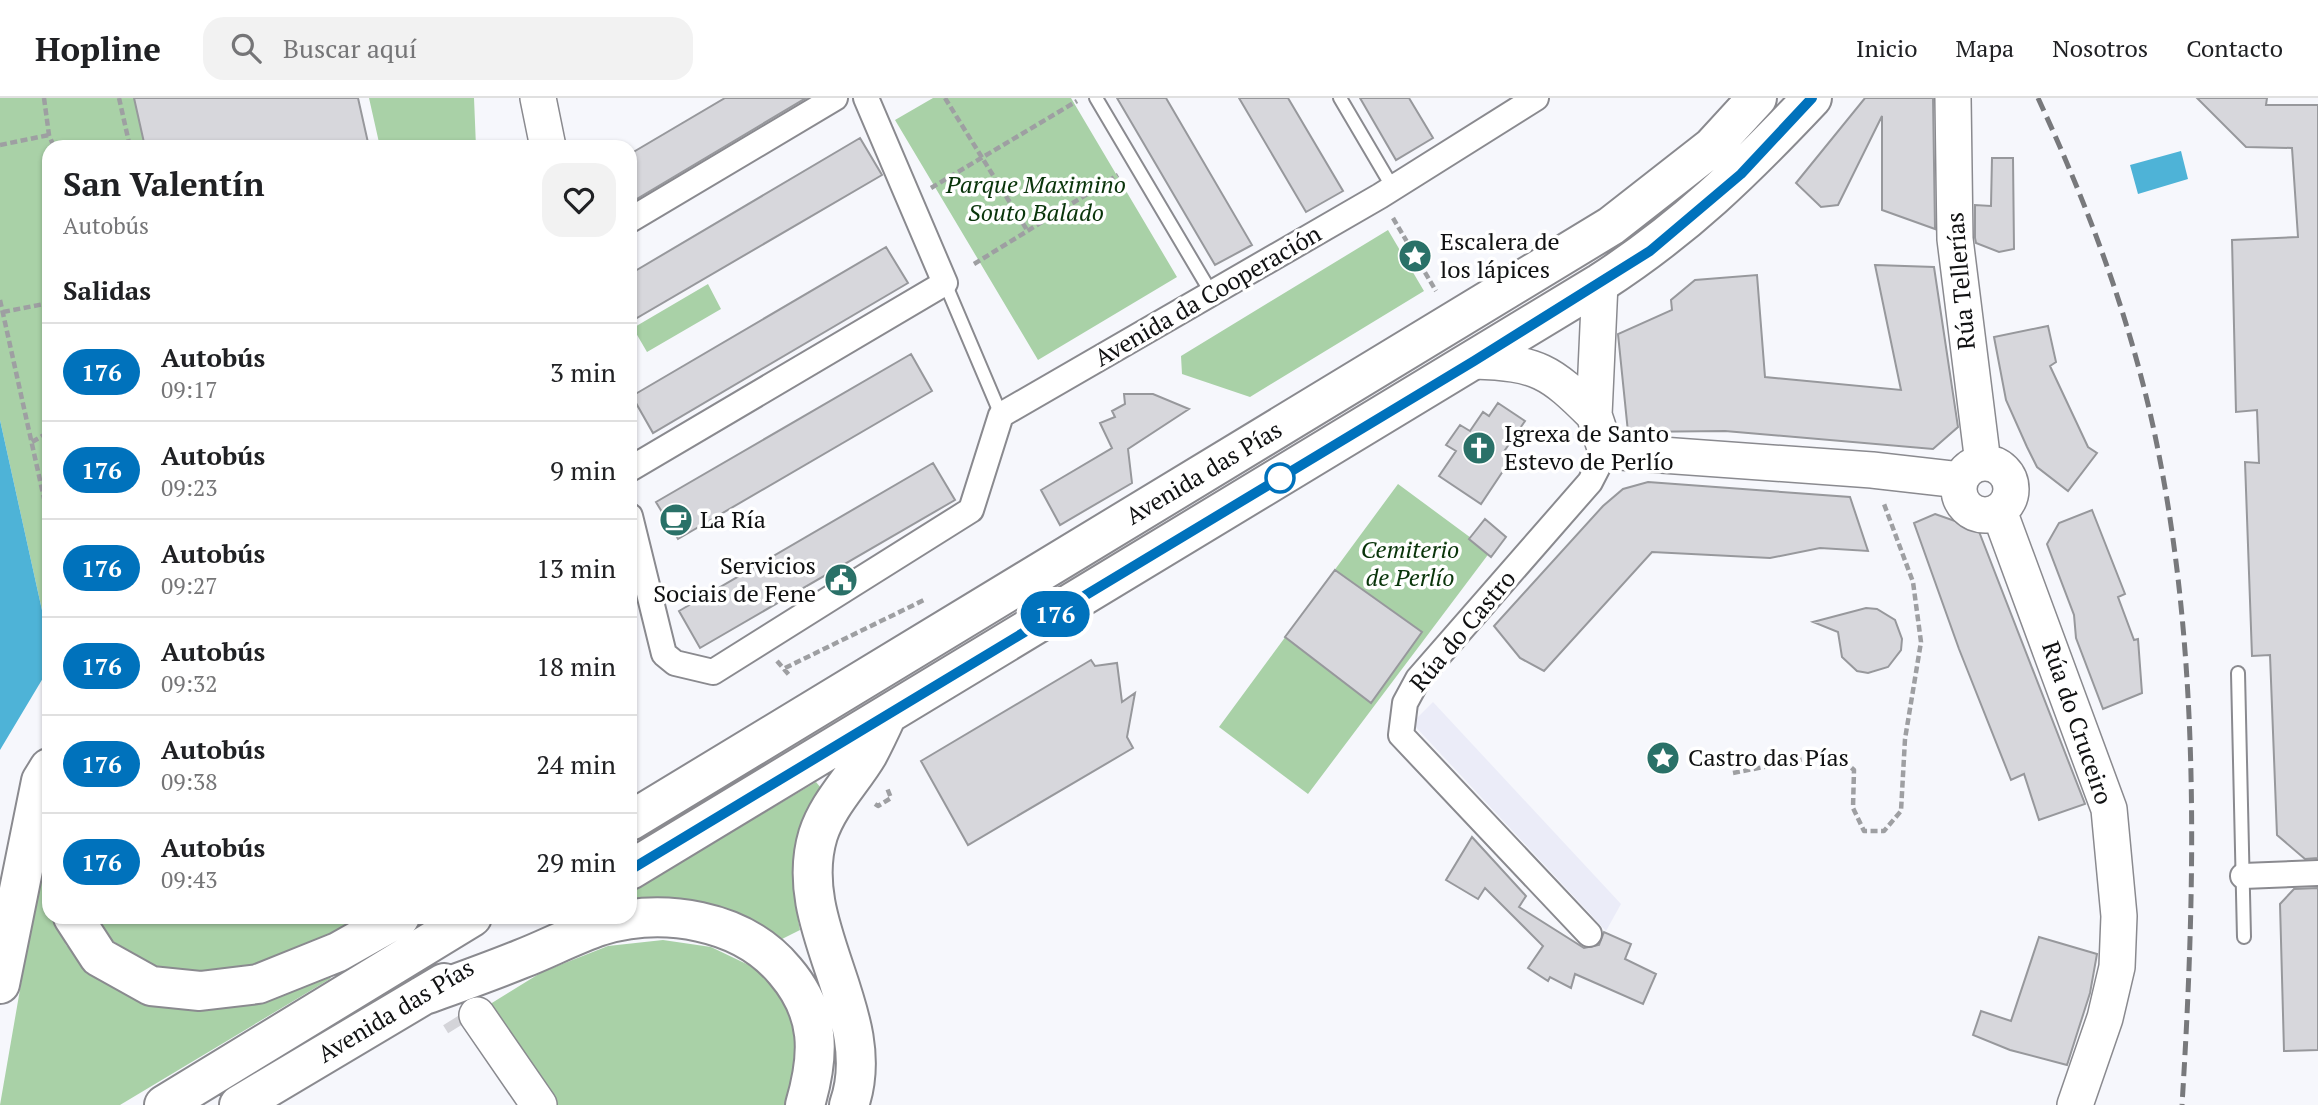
<!DOCTYPE html>
<html lang="es">
<meta charset="utf-8">
<style>
:root{--surface:#fff;--page:#f2f2f2;--text:#202124;--muted:#757577;--line:#e0e0e0}
body{margin:0;font-family:"PT Serif",serif;background:var(--page);color:var(--text);height:100vh;display:flex;flex-direction:column;font-size:26px;white-space:nowrap}
*{box-sizing:border-box;margin:0}
p{font-size:23px;color:var(--muted)}
.icon{flex:none;width:38px;height:38px;fill:none;stroke:currentColor;stroke-width:2;stroke-linecap:round;stroke-linejoin:round}
.map{position:relative;flex:1;overflow:hidden}
.side{position:absolute;left:42px;top:42px;width:595px;height:784px;display:flex;flex-direction:column;background:var(--surface);border-radius:21px;box-shadow:0 2px 5px #0004}
.side>*{flex:none}
.badge{padding:0 14px;border-radius:23px;font-size:24px;line-height:46px}
.map>.badge{position:absolute;translate:-50% -50%;box-shadow:0 0 0 4px #fff}
h2{padding:0 21px;font-size:26px;line-height:63px}
.round{display:grid;place-items:center;flex:none;width:74px;height:74px;border-radius:21px;background:var(--page)}
.summary{display:flex;align-items:center;justify-content:space-between;height:119px;padding:0 21px}
h1{font-size:33px;font-weight:700;line-height:52px}
ul{padding:0;list-style:none}
li{display:flex;align-items:center;gap:21px;height:98px;padding:0 21px;border-top:2px solid var(--line)}
li div{flex:1}
li b{display:block;font-size:26px}
li em{font-style:normal}
li .badge{min-width:77px;font-weight:700;text-align:center}
header{display:flex;align-items:center;gap:42px;box-sizing:border-box;height:98px;padding:0 35px;background:var(--surface);border-bottom:2px solid var(--line)}
header strong{font-size:33px}
nav{display:flex;gap:38px;margin-inline-start:auto;font-size:24px}
.search{width:490px;height:63px;background:var(--page);display:flex;align-items:center;gap:18px;box-sizing:border-box;padding:0 24px;border-radius:21px;color:var(--muted);font-size:26px}
.map>svg:first-child{display:block}
</style>
<header>
<strong>Hopline</strong>
<div class="search"><svg class="icon" aria-label="search" viewBox="0 0 24 24"><circle cx="10" cy="10" r="6"/><path d="M15 15l6 6"/></svg>Buscar aquí</div>
<nav><a>Inicio</a><a>Mapa</a><a>Nosotros</a><a>Contacto</a></nav>
</header>
<div class="map">
<svg width="2318" height="1007" viewBox="0 0 2318 1007">
<rect width="100%" height="100%" fill="#f6f7fc"/>
<path fill="#ebecf8" d="M1433 604 1621 806 1606 833 1412 625Z"/>
<path fill="#a9d1a7" d="M0 0H134L145 49H49V544L0 322Z
M369 0H474L476 49H380Z
M933 0H1071L1177 179 1038 262 895 22Z
M1388 132 1424 193 1250 299 1182 276 1181 258Z
M708 186 721 211 647 254 633 230Z
M1398 386 1490 454 1308 696 1219 629Z
M816 684 821 690C792 746 788 770 800 832L782 841C718 802 705 800 630 809V794Z
M49 724V819H58L66 847 109 887 171 910 239 905 334 873 330 881 120 1007H0Z
M97 819H377L254 873 204 878 157 872 110 841Z
M663 842 711 849 757 871 788 908 800 957 788 1007H554L487 908 542 874 608 848Z"/>
<path fill="#4eb3d7" d="M2181 53 2188 81 2138 96 2130 67Z
M0 322 49 544V570L0 652Z"/>
<path fill="#d7d7dc" stroke="#97989c" stroke-width="2" d="M134 0H358L369 49H145Z
M725 0H806L630 105V56Z
M1117 0H1166L1252 147 1215 167Z
M1239 0H1288L1343 93 1306 114Z
M1360 0H1409L1433 40 1396 62Z
M1865 0H1933L1935 131 1882 112V18L1838 107 1821 109 1796 85Z
M2197 0H2267L2266 7H2318V760L2305 761 2277 737 2270 557 2252 558 2245 364 2259 365 2257 312 2236 314 2232 142 2298 139 2292 50 2246 49Z
M860 40 882 77 630 224V176Z
M1992 60H2013L2014 151 1999 154 1976 145 1975 140V107L1991 108Z
M886 149 908 185 653 335 632 298Z
M1875 167 1934 169 1958 329 1933 351 1725 333 1628 334 1618 236 1672 212 1671 202 1695 182 1757 177 1765 279 1901 292Z
M2048 228 2056 264 2050 268 2088 349 2097 355 2068 393 2037 369 2027 349 2006 302 1994 239Z
M911 256 932 293 678 441 656 404Z
M1124 296H1153L1189 311 1128 351 1132 385 1060 427 1041 392 1112 350 1100 325 1115 319 1112 313 1125 306Z
M1498 305 1525 323 1503 355 1511 361 1481 406 1439 378 1456 353 1446 347 1460 327 1470 333 1483 314 1489 318Z
M933 365 955 402 700 550 679 513Z
M1648 384 1850 399 1868 453 1820 450 1770 460 1652 454 1544 573 1520 560 1494 528 1603 408 1623 391Z
M2092 412 2125 496 2118 499 2134 542 2138 541 2142 595 2103 611 2076 540 2074 517 2047 446 2059 425Z
M1935 416 1978 431 2085 706 2039 722 2024 676 2011 682 1959 551 1914 425Z
M1485 421 1506 439 1491 459 1469 441Z
M1335 472 1422 534 1371 605 1285 539Z
M1866 510 1877 511 1895 522 1902 541 1901 552 1888 569 1868 575 1857 573 1842 559 1838 534 1813 524Z
M1091 562 1095 568 1117 565 1122 604 1135 595 1127 639 1133 650 968 747 921 663Z
M1472 739 1526 798 1519 809 1584 850 1599 847 1604 834 1631 846 1625 861 1656 876 1643 906 1575 876 1571 890 1550 879 1548 883 1528 870 1543 848 1485 790 1478 801 1446 782Z
M2318 790V952L2284 953 2280 806 2294 791Z
M2039 839 2097 856 2090 895 2067 967 2010 952 1973 937 1981 913 2011 923Z"/>
<g fill="none" stroke-linecap="round" stroke-linejoin="round">
<path stroke="#d4d4d9" stroke-width="35" stroke-dasharray="35 18" stroke-linecap="butt" d="M402 828 463 926"/>
<defs>
<path id="lane" d="M1096 0 1212 196
M1340 0 1393 90
M945 185 1001 317
M2238 575 2244 839"/>
<path id="street" d="M630 122 835 0
M630 371 945 185 866 0
M630 418 664 556 675 565 713 574 971 412 1001 317 1380 98 1536 0
M2243 778 2318 775
M1589 836 1401 637 1405 605 1418 581 1590 384 1606 353"/>
<path id="secondary" d="M538 0 548 49
M1953 0 1955 141 1983 365
M1600 185 1594 317 1606 353 1872 372 1960 382
M1474 263C1538 265 1550 273 1594 317
M1959 391a26 26 0 1 1 52 0a26 26 0 1 1-52 0Z
M1999 413 2109 711 2119 818 2117 869 2105 920 2075 1007
M477 917 539 1007"/>
<path id="highway" d="M630 723 1611 128 1712 49 1757 0
M630 772 1600 185C1684 131 1744 72 1812 0
M73 819 99 859 151 888 200 893 258 886 338 854 400 819
M0 886 41 683 49 670
M422 898C455 886 489 874 521 861 547 851 573 837 600 828 662 809 742 821 785 873 821 915 820 956 805 1007
M164 1007 472 819
M239 1007 444 885
M849 1007C881 917 790 829 818 737 828 706 852 683 868 656 875 643 881 630 887 617"/>
</defs>
<use href="#lane" stroke="#8a8a8f" stroke-width="16"/>
<use href="#street" stroke="#8a8a8f" stroke-width="28"/>
<use href="#secondary" stroke="#8a8a8f" stroke-width="38"/>
<use href="#highway" stroke="#8a8a8f" stroke-width="42"/>
<path stroke="#9e9fa2" stroke-width="4.5" stroke-dasharray="7 3.5" stroke-linecap="butt" d="M44 0 49 37 54 49
M119 0 130 49
M945 0 1027 132
M0 47 49 37
M931 90 1077 3
M1393 120 1436 193
M974 166 1118 77
M0 202 49 423
M3 214 49 205
M32 344 49 334
M777 563 790 578
M785 570 926 501
M1733 675 1835 655 1854 672 1853 710 1864 733H1884L1901 713 1905 641 1921 544 1913 484 1884 406
M875 706 878 708 891 700 887 690"/>
<use href="#lane" stroke="#fff" stroke-width="12"/>
<use href="#street" stroke="#fff" stroke-width="24"/>
<use href="#secondary" stroke="#fff" stroke-width="35"/>
<use href="#highway" stroke="#fff" stroke-width="38"/>
<path stroke="#78797c" stroke-width="5" stroke-dasharray="14 7" stroke-linecap="butt" d="M2038 0C2087 106 2128 214 2153 328 2201 549 2196 783 2182 1007"/>
</g>
<g fill="none" stroke-linecap="round" stroke-linejoin="round">
<defs>
<path id="line" d="M630 772 1474 263 1650 153 1741 76 1812 0"/>
</defs>
<use href="#line" stroke="#fff" stroke-width="16"/>
<use href="#line" stroke="#0072bc" stroke-width="10"/>
</g>
<defs>
<symbol id="sight-disc" viewBox="-11 -11 22 22"><circle r="9.5" fill="#2a7168" stroke="#fff"/><path d="M0-6L1.8-2.2L6-1.7L2.9 1.2L3.7 5.4L0 3.3L-3.7 5.4L-2.9 1.2L-6-1.7L-1.8-2.2Z" fill="#fff"/></symbol>
<symbol id="church-disc" viewBox="-11 -11 22 22"><circle r="9.5" fill="#2a7168" stroke="#fff"/><path d="M-1.2-6h2.4v3.5h3.3v2.4h-3.3V6h-2.4V-.1h-3.3v-2.4h3.3Z" fill="#fff"/></symbol>
<symbol id="cafe-disc" viewBox="-11 -11 22 22"><circle r="9.5" fill="#2a7168" stroke="#fff"/><path d="M-5.5-4.5H6V0H3Q3 3.5 0 3.5H-2.5Q-5.5 3.5-5.5 0ZM3-3.2v2h1.7v-2ZM-6 4.5H4V6H-6Z" fill="#fff"/></symbol>
<symbol id="civic-disc" viewBox="-11 -11 22 22"><circle r="9.5" fill="#2a7168" stroke="#fff"/><path d="M-.6-6.5H3V-4.5H.6V-3L4-1V1h2V6H-6V1h2V-1L-.6-3ZM-1.2 2.5V6h2.4V2.5Z" fill="#fff"/></symbol>
</defs>
<g fill-rule="evenodd">
<use href="#sight-disc" x="1396" y="139" width="38" height="38"/>
<use href="#church-disc" x="1460" y="331" width="38" height="38"/>
<use href="#cafe-disc" x="657" y="403" width="38" height="38"/>
<use href="#civic-disc" x="822" y="463" width="38" height="38"/>
<use href="#sight-disc" x="1644" y="641" width="38" height="38"/>
</g>
<circle fill="#fff" stroke="#0072bc" stroke-width="3.5" cx="1280" cy="380" r="14"/>
<g text-anchor="middle" stroke-width="7" stroke-linejoin="round" paint-order="stroke">
<g font-size="24" font-style="italic" fill="#09340a" stroke="#fff">
<text x="1036" y="95">Parque Maximino<tspan x="1036" dy="28">Souto Balado</tspan></text>
<text x="1410" y="460">Cemiterio<tspan x="1410" dy="28">de Perlío</tspan></text>
</g>
<g font-size="24" fill="#101112" stroke="#fff" text-anchor="start">
<text x="1440" y="152">Escalera de<tspan x="1440" dy="28">los lápices</tspan></text>
<text x="1504" y="344">Igrexa de Santo<tspan x="1504" dy="28">Estevo de Perlío</tspan></text>
<text x="700" y="430">La Ría</text>
<text x="816" y="476" text-anchor="end">Servicios<tspan x="816" dy="28">Sociais de Fene</tspan></text>
<text x="1688" y="668">Castro das Pías</text>
</g>
<g font-size="24" fill="#101112" stroke="#fff">
<text transform="translate(1961 183) rotate(-95)" y="8">Rúa Tellerías</text>
<text transform="translate(1208 198) rotate(-30)" y="8">Avenida da Cooperación</text>
<text transform="translate(1204 375) rotate(-31)" y="8">Avenida das Pías</text>
<text transform="translate(1463 533) rotate(-50)" y="8">Rúa do Castro</text>
<text transform="translate(2077 625) rotate(71)" y="8">Rúa do Cruceiro</text>
<text transform="translate(396 913) rotate(-31)" y="8">Avenida das Pías</text>
</g>
</g>
</svg>
<b class="badge" style="left:1055px;top:516px;background:#0072bc;color:#fff">176</b>
<section class="side">
<div class="summary"><div><h1>San Valentín</h1><p>Autobús</p></div><a class="round"><svg class="icon" aria-label="heart" viewBox="0 0 24 24"><path d="M12 20l-8-8c-3-5 5-10 8-4 3-6 11-1 8 4z"/></svg></a></div>
<h2>Salidas</h2>
<ul>
<li><span class="badge" style="background:#0072bc;color:#fff">176</span><div><b>Autobús</b><p>09:17</p></div><em>3 min</em></li>
<li><span class="badge" style="background:#0072bc;color:#fff">176</span><div><b>Autobús</b><p>09:23</p></div><em>9 min</em></li>
<li><span class="badge" style="background:#0072bc;color:#fff">176</span><div><b>Autobús</b><p>09:27</p></div><em>13 min</em></li>
<li><span class="badge" style="background:#0072bc;color:#fff">176</span><div><b>Autobús</b><p>09:32</p></div><em>18 min</em></li>
<li><span class="badge" style="background:#0072bc;color:#fff">176</span><div><b>Autobús</b><p>09:38</p></div><em>24 min</em></li>
<li><span class="badge" style="background:#0072bc;color:#fff">176</span><div><b>Autobús</b><p>09:43</p></div><em>29 min</em></li>
</ul>
</section>
</div>
